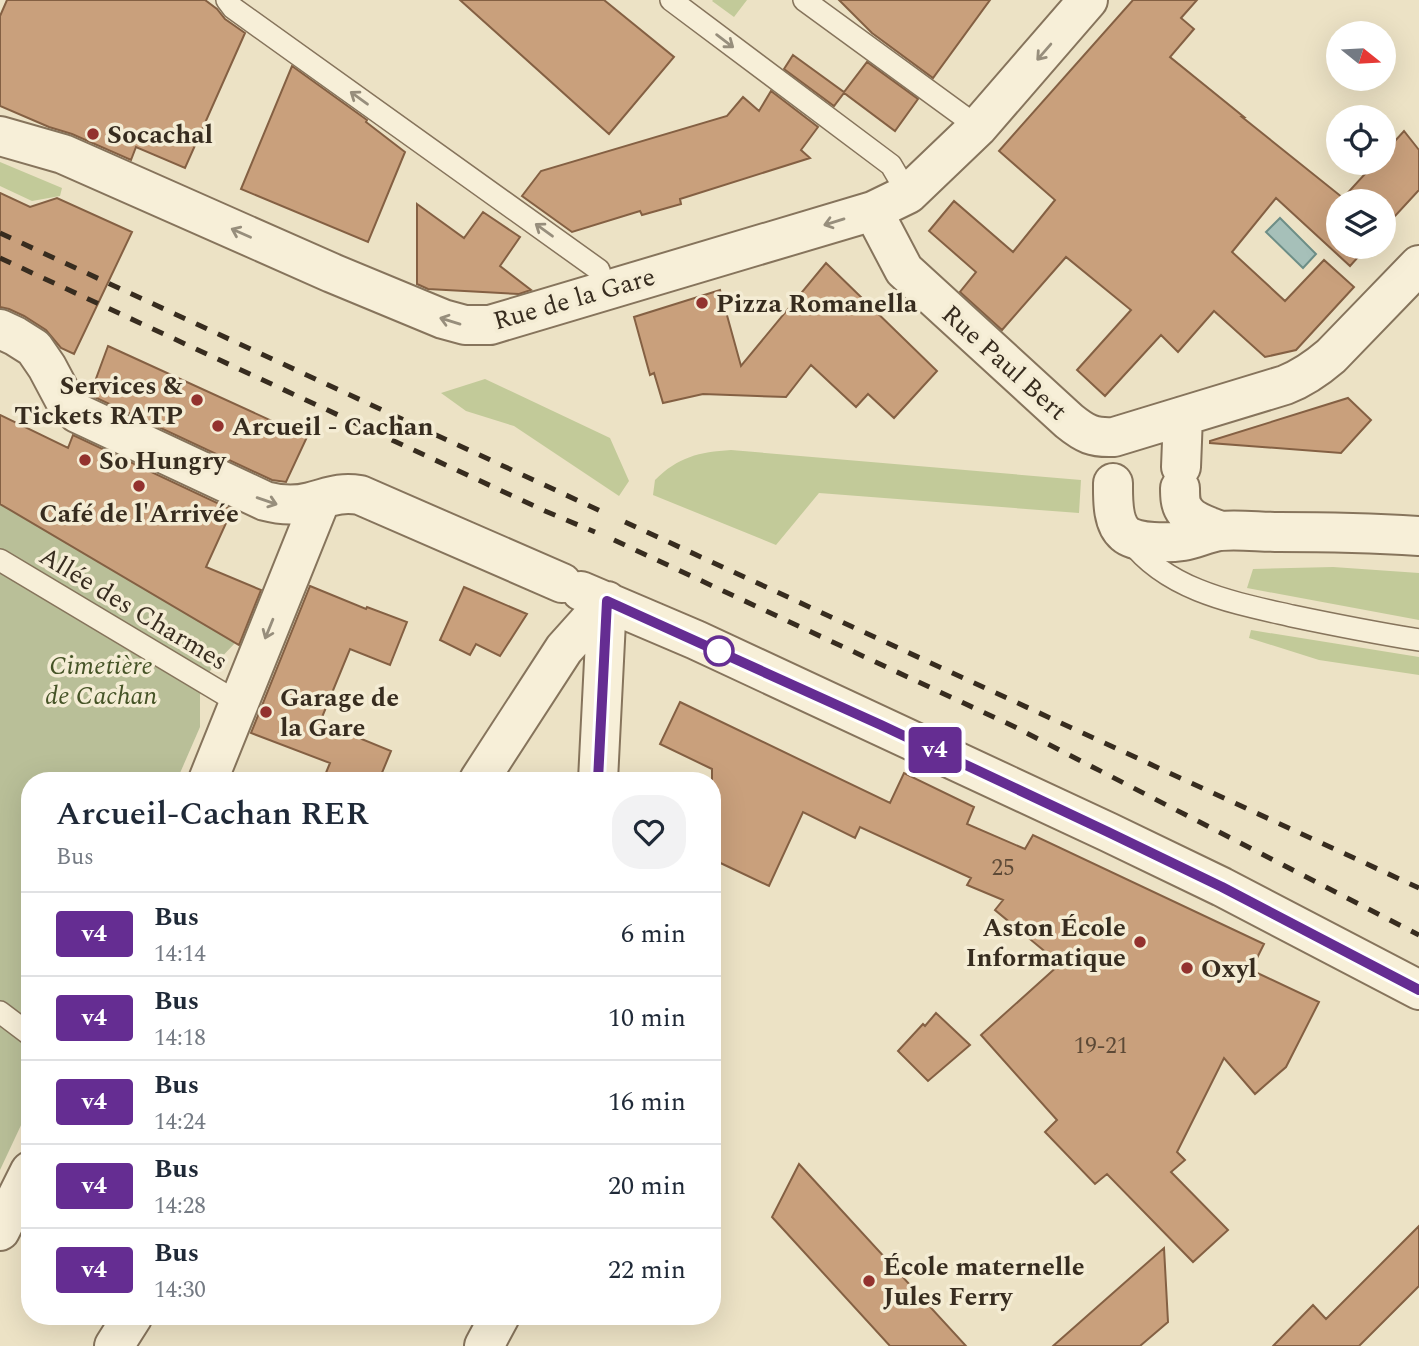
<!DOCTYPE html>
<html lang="fr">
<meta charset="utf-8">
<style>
:root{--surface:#fff;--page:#f2f2f3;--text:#1f2937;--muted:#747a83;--line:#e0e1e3}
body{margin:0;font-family:Spectral,serif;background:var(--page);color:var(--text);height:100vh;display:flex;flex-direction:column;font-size:26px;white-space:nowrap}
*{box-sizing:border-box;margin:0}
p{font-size:23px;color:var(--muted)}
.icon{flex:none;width:38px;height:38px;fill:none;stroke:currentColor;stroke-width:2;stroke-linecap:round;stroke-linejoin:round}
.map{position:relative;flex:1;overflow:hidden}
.panel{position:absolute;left:21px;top:772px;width:700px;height:553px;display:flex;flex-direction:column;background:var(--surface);border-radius:28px;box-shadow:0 7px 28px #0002}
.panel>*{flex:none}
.badge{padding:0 14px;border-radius:5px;font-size:24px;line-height:46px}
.needle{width:46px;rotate:108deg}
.controls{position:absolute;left:1326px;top:21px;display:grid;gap:14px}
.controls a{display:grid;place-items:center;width:70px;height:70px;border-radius:50%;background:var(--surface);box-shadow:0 7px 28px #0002;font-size:35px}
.map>.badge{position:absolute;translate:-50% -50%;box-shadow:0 0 0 4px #fff}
.round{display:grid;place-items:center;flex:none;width:74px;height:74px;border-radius:28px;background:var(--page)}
.headline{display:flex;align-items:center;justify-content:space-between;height:119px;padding:0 35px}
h1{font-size:33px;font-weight:600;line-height:52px}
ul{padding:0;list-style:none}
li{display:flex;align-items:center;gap:21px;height:84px;padding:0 35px;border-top:2px solid var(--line)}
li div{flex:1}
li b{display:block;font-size:26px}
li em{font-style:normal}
li .badge{min-width:77px;font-weight:700;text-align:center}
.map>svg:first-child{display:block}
</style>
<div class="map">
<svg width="1419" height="1346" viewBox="0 0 1419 1346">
<rect width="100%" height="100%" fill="#ece2c5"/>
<path fill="#c2ca99" d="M713 0H747L734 17 712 1Z
M0 162 62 188 60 196 32 201 0 186Z
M485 379 610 438 629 481 619 496 514 426 466 411 441 393Z
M731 450 1081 480 1079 513 819 493 776 545 653 495 655 480C678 457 699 452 731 450Z
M1333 567 1419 573V620L1247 588 1253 569Z
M1251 630 1419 657V675L1319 660 1249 638Z"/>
<path fill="#b9bf98" d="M0 504 235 643 214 665 203 682 200 695V727L177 780H30V1106L0 1170Z"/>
<path fill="#a6c0b9" stroke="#6d8e87" stroke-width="2" d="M1280 218 1316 254 1303 268 1266 232Z"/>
<path fill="#c9a07c" stroke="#846043" stroke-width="2" d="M7 0H205L217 9 225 19 245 33 185 168 136 147 131 160 72 134 49 127 0 106V16Z
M460 0H604L674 57 609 134Z
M839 0H990L933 78 872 33Z
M1133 0H1197L1181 18 1194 29 1170 57 1244 117H1242L1343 198 1375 163H1384V153L1404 131 1419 150V190L1384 228V201H1339V247H1367L1350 266 1276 198 1232 252 1285 301 1324 260 1354 287 1296 350 1265 357 1214 311 1178 352 1161 335 1105 396 1077 370 1131 310 1066 257 1002 330 960 292 976 272 929 231 954 201 1013 252 1055 200 999 151Z
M793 55 844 92 867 62 918 99 895 131 844 93 834 106 784 69Z
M292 66 367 120 366 122 405 152 368 242 241 189Z
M771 91 818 127 801 150 810 158 680 199 681 204 642 215 640 211 572 232 522 196 541 171 727 116 743 97 759 111Z
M0 193 30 207 57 198 132 232 74 354 61 348 46 330 24 316 9 309 0 307Z
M417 204 464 238 483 212 520 237 500 266 531 290 519 294 428 289 417 284Z
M826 263 937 371 894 418 868 394 856 407 811 365 786 397 703 394 663 403 654 373 650 375 634 317 720 290 741 366Z
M108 346 307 437 286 482 272 480 90 395Z
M1348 398 1371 420 1341 453 1210 443V441Z
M0 415 68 448 73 435 232 510 206 567 261 590 239 645 0 504Z
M310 586 366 609 367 607 407 622 390 665 350 649 320 722 391 751 379 780H323L330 763 251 733Z
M464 587 527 614 500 656 476 644 470 655 440 640Z
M680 702 890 803 904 773 974 807 967 824 1025 849 1033 835 1264 944 1251 970 1319 1002 1286 1067 1255 1094 1224 1058 1177 1152 1185 1160 1171 1172 1228 1230 1193 1262 1107 1174 1095 1184 1045 1132 1057 1120 981 1035 1060 964 995 910 1003 900 967 885 971 878 860 827 855 838 803 812 769 886 712 859V769L660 744Z
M936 1013 970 1045 928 1081 898 1051 923 1024 925 1026Z
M799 1164 966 1346H890L772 1217Z
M1419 1226V1286L1359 1346H1273L1313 1305 1326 1319Z
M1164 1248 1168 1322 1140 1346H1053Z"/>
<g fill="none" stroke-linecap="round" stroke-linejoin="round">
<defs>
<path id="service" d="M227 0 233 8 599 270
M671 0 891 165 908 194
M804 0 978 127
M1130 541C1168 591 1235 603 1292 616 1335 625 1376 633 1419 640
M0 560 239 703
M0 1012 29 1034"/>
<path id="minor" d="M0 136 63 154 332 273 443 319 465 325H490L873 211 908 194 978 127 1088 0
M873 211 904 270 1069 421C1085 434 1093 438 1114 437L1285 385C1303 378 1317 368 1331 356L1419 265
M0 329 15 336 34 348 47 367 64 399 77 413 265 501C280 505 295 506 310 502 330 497 339 492 360 495L562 583
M1181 467 1183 416
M1113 483C1113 499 1112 523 1125 534 1136 544 1170 543 1183 541 1195 539 1207 533 1220 531 1238 529 1260 532 1279 532 1326 532 1372 533 1419 536
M1180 488C1180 495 1180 505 1185 511 1192 522 1209 526 1220 531
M581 591 696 640 1108 832 1222 887 1419 990
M208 780 321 499
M479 780 564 649 607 601
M598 780 607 601
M0 1231 30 1171
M114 1346 133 1316
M484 1346 500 1316"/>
</defs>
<use href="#service" stroke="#86745c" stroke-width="24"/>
<use href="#minor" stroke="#86745c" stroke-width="42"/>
<use href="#service" stroke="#f7efd8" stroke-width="21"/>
<use href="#minor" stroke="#f7efd8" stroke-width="38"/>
<path stroke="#372c1f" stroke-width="5" stroke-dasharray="12 12" stroke-linecap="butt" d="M0 233 607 514
M0 258 545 511 595 532
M625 522 1419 888
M614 540 1015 727 1419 935"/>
</g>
<defs><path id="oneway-shaft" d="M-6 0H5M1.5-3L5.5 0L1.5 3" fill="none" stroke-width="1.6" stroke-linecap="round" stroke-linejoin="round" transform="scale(1.75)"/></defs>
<g stroke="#978e7c">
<use href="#oneway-shaft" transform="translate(725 41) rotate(37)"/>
<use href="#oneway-shaft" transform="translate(1044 52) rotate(131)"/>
<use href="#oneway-shaft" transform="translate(359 98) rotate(-144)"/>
<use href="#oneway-shaft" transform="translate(834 222) rotate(163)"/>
<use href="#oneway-shaft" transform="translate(544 230) rotate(-144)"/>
<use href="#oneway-shaft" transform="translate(241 233) rotate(-156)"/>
<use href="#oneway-shaft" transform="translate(450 321) rotate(-163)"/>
<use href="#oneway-shaft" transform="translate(267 501) rotate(19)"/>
<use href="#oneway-shaft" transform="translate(269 629) rotate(112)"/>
</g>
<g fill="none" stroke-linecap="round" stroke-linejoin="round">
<defs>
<path id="line" d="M598 780 607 601 881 725 1108 832 1222 887 1419 990"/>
</defs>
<use href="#line" stroke="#fff" stroke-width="16"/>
<use href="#line" stroke="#652d92" stroke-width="10"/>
</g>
<g fill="#93322e" stroke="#f4ecd4" stroke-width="2.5">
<circle cx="93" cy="134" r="7"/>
<circle cx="702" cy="303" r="7"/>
<circle cx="197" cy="400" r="7"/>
<circle cx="218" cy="426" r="7"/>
<circle cx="85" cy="460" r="7"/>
<circle cx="139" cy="486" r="7"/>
<circle cx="266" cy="712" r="7"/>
<circle cx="1140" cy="942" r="7"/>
<circle cx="1187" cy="968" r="7"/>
<circle cx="869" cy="1281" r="7"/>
</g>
<circle fill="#fff" stroke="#652d92" stroke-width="3.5" cx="719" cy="651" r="14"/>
<g text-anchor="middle" stroke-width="7" stroke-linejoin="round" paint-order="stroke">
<g font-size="23" fill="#5c4936">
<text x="1003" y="875">25</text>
<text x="1101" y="1053">19-21</text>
</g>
<g font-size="26" font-weight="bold" fill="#372c1f" stroke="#f4ecd4" text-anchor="start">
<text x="107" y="143">Socachal</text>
<text x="716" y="312">Pizza Romanella</text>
<text x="183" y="394" text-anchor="end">Services &amp;<tspan x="183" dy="30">Tickets RATP</tspan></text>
<text x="232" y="435">Arcueil - Cachan</text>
<text x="99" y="469">So Hungry</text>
<text x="139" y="522" text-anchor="middle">Café de l'Arrivée</text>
<text x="280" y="706">Garage de<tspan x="280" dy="30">la Gare</tspan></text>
<text x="1126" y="936" text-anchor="end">Aston École<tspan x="1126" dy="30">Informatique</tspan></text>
<text x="1201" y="977">Oxyl</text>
<text x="883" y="1275">École maternelle<tspan x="883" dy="30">Jules Ferry</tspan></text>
</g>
<g font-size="26" fill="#372c1f" stroke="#f4ecd4">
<text transform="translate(574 298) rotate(-16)" y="9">Rue de la Gare</text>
<text transform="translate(1005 362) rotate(42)" y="9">Rue Paul Bert</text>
<text transform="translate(134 608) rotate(31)" y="9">Allée des Charmes</text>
</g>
<g font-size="26" font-style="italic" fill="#455326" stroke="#f4ecd4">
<text x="101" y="674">Cimetière<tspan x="101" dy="30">de Cachan</tspan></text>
</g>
</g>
</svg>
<div class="controls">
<a><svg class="needle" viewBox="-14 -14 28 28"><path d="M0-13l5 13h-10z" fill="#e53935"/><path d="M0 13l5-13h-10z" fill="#747a83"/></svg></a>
<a><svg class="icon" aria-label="locate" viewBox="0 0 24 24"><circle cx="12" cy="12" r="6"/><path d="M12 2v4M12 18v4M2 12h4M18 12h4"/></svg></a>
<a><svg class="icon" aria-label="layers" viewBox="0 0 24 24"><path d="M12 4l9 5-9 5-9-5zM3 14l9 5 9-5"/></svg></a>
</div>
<b class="badge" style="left:935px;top:750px;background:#652d92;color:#fff">v4</b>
<section class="panel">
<div class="headline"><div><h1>Arcueil-Cachan RER</h1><p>Bus</p></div><a class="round"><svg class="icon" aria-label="heart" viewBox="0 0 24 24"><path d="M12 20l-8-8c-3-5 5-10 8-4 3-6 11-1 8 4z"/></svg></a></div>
<ul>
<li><span class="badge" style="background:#652d92;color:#fff">v4</span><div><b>Bus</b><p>14:14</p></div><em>6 min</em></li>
<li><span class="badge" style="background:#652d92;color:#fff">v4</span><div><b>Bus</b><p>14:18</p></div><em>10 min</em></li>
<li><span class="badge" style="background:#652d92;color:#fff">v4</span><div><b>Bus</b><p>14:24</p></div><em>16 min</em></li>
<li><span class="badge" style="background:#652d92;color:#fff">v4</span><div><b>Bus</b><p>14:28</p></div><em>20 min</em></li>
<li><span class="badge" style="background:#652d92;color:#fff">v4</span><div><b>Bus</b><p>14:30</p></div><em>22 min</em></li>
</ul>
</section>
</div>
